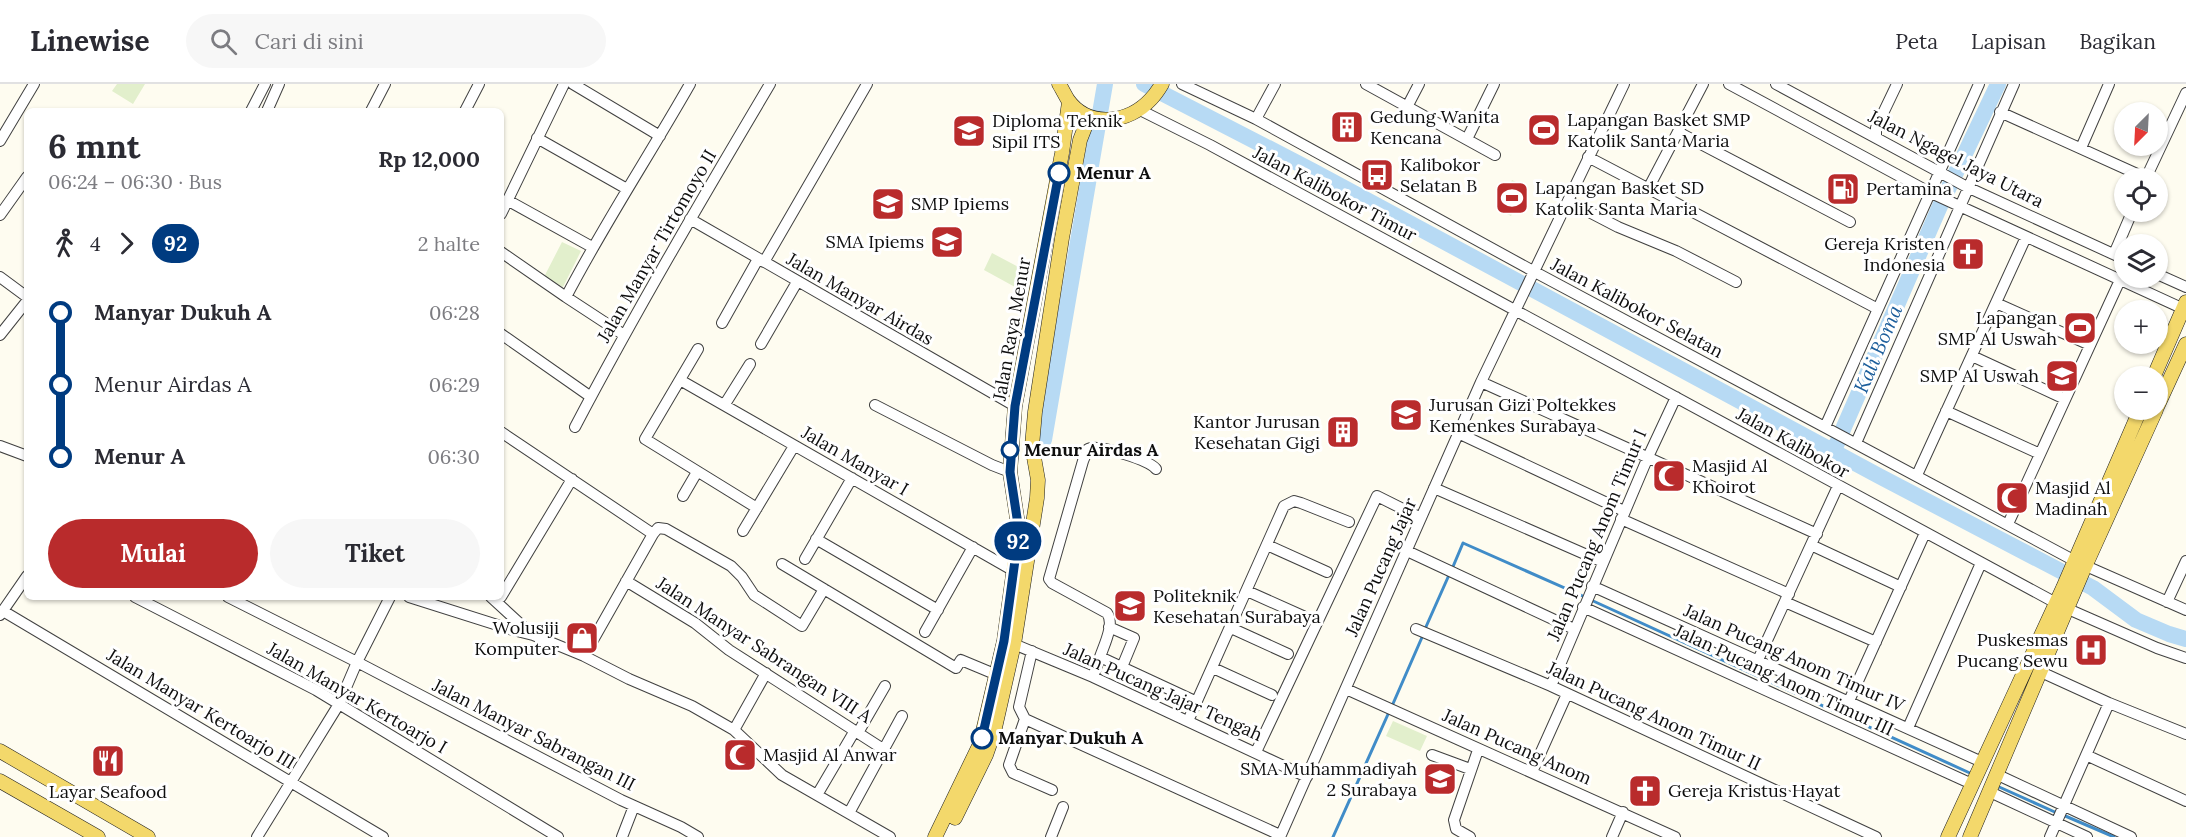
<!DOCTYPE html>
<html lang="id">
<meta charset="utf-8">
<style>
:root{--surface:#fff;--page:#f7f7f7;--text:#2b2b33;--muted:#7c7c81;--line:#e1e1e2;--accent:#b92b2c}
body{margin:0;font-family:Lora,serif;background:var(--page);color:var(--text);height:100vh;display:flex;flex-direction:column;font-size:22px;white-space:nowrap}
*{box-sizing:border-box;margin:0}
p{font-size:20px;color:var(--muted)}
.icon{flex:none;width:33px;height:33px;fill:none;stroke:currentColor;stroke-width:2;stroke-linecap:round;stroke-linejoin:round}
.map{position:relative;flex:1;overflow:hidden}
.drawer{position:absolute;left:24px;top:24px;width:480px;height:492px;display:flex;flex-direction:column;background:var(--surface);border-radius:9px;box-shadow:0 2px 4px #0004}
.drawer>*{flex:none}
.badge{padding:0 12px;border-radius:20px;font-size:21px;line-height:39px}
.needle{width:39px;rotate:204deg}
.buttons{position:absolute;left:2114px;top:18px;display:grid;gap:12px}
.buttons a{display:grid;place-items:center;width:54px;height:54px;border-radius:50%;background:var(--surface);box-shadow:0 2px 4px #0004;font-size:30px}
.map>.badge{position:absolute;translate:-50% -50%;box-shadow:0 0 0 3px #fff}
.legs{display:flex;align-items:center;gap:9px;height:66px;padding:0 24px;font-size:20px}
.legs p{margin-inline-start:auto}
.head{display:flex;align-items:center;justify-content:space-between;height:102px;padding:0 24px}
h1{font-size:33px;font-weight:700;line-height:45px}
.cta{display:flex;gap:12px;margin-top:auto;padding:12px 24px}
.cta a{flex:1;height:69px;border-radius:36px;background:var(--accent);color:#fff;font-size:24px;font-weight:700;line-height:69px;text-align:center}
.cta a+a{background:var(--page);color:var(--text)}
ul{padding:0 24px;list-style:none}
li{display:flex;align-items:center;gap:21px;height:72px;font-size:22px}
li i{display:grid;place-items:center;width:9px;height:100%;margin:0 8px;background:currentColor}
li i::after{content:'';width:15px;height:15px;margin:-8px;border:4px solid;border-radius:50%;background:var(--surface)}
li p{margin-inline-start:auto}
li:first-child i{background:linear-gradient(#0000 50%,currentColor 0)}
li:last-child i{background:linear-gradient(currentColor 50%,#0000 0)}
header{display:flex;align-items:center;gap:36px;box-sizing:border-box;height:84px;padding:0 30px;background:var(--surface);border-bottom:2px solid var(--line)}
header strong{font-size:28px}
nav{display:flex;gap:33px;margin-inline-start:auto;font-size:21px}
.search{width:420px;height:54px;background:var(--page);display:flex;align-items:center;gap:15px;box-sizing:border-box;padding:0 21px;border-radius:33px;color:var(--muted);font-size:22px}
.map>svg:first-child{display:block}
</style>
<header>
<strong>Linewise</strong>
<div class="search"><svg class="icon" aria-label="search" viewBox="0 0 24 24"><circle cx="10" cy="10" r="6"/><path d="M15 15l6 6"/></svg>Cari di sini</div>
<nav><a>Peta</a><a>Lapisan</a><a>Bagikan</a></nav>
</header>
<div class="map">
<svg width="2186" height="753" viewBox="0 0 2186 753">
<rect width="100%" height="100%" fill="#fefcf0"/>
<path fill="#e2efcc" d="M117 0H145L133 20 112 7Z
M1512 96 1524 102 1511 132 1499 126Z
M562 158 581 167 563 203 544 193Z
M992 169 1024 186 1015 203 984 186Z
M1393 637 1427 652 1420 667 1386 652Z"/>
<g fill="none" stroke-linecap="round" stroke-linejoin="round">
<path stroke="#408cc8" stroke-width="3" d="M1452 485 1463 459 1585 513
M1591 516 1972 690
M1425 545 1449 491
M1392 622 1423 551
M1997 702 2057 729
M2063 731 2114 753
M1333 753 1389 628"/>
<path stroke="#b7daf4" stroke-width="16" d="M1144 0 1313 87 1879 392 2093 504 2136 536 2169 550 2186 555
M1044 356 1105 0
M1834 366 1940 122 1998 0"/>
<defs>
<path id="minor" d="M573 0 660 52
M1182 0 1256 35 1533 187 2075 477
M1366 0 1495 71
M1729 0 1929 108 2186 226
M1776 0 1967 103 2124 175
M1407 23 1419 0
M1138 25 1210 61 2056 519
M251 27 265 0
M267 27 279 0
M371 27 385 0
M465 27 479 0
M2000 28 2146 94
M1256 35 1275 0
M1678 48 1850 138
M1876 53V44L1897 0
M537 54 627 105
M1467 55 1494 0
M0 57 34 0
M2081 64 2109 0
M1588 73 1878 225
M2146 94 2186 9
M1648 105 1703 0
M507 116 592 163
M1568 117 1618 143 1676 167 1736 198
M501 130 564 0
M0 131 27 93
M690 135 1015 322
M501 168 566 213 624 251
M2114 170 2132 128
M764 178 867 0
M2157 190 2186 203
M0 193 27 213
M566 213C604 140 649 72 690 0
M1996 219 2090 261
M722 239 758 175
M501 250 591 313
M0 251 27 217
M761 260 797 198
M698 265 645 355 757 424
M1972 272 2065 315
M680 296 1014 487
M1481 298 1817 450
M725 320 750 280
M875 321 992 381 1010 388
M1946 327 2040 370
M575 343C636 227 703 113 770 0
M1825 343 1979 0
M501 348 653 450
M1458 349 1624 427
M1856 359 2014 0
M0 362 27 372
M1917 391 2026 153
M1434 404 1603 478
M683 412 697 388
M1621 435 1789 510
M2008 440 2120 196
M743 447 794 362
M816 455 938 526
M1267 461 1327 488
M1811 461 1901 503
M1407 467 1574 545
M805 475 852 394
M782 480 956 584 961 576 997 591
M2086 482 2186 526
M626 497 695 539 729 566 883 665
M1592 502 1982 678
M1247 507 1303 532
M135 513 316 606 558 753
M228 513 357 578 621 716 681 743 698 753
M409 513 513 546 533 551 584 572 629 595 692 622 734 646 782 691 890 753
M491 513 530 549
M501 513 572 395
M1785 518 1876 558
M2167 518 2186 477
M1583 523 1972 700
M2068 525 2157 564 2186 574
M3 527 383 753
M0 531 27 492
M1109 543 1134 554 1122 583
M1231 544 1288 570
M1416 545 1551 602 1876 753
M925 548 973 463
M1009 558 1093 593 1307 693
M1032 567 1019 623 1025 635 1280 751
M584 572 653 450 658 444 666 445 731 482 742 493 754 511 802 542 824 505
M1100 573C1104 561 1115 540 1107 529L1052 499 1049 495 1083 377 1088 365 1091 364C1103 362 1149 376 1156 385
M1758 576 1838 402
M1213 584 1272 611
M2041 588 2109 619 2186 650
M1093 593 1100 573 1197 618
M1551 602 1648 373 1676 313
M1346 605 1675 753
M1849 617 1925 449
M1025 635 1009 681 1013 689 1052 706
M1188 637 1284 422 1294 417 1301 419 1349 438
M1908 644 1981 479
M734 646 766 589
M859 647 885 602
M1256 668 1377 412 1421 434
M1432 671 1470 685
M2086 671 2186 717
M1532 688 1567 610
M1998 691 2131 753
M1990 708 2087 753
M817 711 854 648
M849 729 902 632
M257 753 339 620 357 578 390 513
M622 753 634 722
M1051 753 1063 723
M1280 753 1481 298 1624 0
M1470 753 1456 745 1454 736 1478 666
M1612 753 1623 728
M2050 753 2109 619"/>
<path id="major" d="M1059 0C1062 5 1065 11 1068 16 1089 45 1129 39 1151 15 1155 11 1159 5 1162 0
M2154 292 2186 218
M2157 323 2186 260
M0 667 148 753
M0 697 98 753
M955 734 986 671 994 648 1014 560 1037 414 1038 396 1032 362 1035 328 1062 154 1080 56 1089 33
M935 753 980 660 1004 557 1019 447 1010 388 1015 322 1062 69 1069 18
M1948 753 2063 504 2140 326
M1970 753 2083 487 2156 326"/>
</defs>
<use href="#minor" stroke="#414141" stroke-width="12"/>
<use href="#major" stroke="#1f1f1f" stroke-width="15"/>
<use href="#minor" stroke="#fff" stroke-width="10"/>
<use href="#major" stroke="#f3d86b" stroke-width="14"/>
</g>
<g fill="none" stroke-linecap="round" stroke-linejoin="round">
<defs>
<path id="line-1" d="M982 654 1004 557 1019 447 1010 388 1015 322 1059 89"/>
</defs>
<use href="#line-1" stroke="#fff" stroke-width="14"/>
<use href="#line-1" stroke="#003b80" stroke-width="9"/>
</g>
<defs>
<symbol id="building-square" viewBox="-11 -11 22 22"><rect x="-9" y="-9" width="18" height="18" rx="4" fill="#b92b2c" stroke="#fff"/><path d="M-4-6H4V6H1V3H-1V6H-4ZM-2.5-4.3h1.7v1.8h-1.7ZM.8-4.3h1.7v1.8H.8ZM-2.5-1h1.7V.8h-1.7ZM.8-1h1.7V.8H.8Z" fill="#fff"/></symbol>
<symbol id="stadium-square" viewBox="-11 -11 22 22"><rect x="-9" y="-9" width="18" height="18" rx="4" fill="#b92b2c" stroke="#fff"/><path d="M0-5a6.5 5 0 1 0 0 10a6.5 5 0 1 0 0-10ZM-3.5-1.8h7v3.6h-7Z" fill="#fff"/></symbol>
<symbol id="university-square" viewBox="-11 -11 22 22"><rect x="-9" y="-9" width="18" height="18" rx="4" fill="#b92b2c" stroke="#fff"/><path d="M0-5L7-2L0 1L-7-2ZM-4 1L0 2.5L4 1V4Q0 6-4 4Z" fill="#fff"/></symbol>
<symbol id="bus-square" viewBox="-11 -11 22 22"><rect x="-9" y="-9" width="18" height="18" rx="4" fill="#b92b2c" stroke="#fff"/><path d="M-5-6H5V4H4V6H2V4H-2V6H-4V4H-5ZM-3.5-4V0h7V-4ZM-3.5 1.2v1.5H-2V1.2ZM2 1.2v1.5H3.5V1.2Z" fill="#fff"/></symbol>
<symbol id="fuel-square" viewBox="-11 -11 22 22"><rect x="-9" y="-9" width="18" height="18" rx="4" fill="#b92b2c" stroke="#fff"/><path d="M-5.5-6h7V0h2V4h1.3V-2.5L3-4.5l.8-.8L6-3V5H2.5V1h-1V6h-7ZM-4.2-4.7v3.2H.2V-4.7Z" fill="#fff"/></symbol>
<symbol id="school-square" viewBox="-11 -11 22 22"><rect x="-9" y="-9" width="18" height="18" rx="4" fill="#b92b2c" stroke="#fff"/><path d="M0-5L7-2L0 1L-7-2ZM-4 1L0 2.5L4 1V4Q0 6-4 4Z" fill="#fff"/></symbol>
<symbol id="church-square" viewBox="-11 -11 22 22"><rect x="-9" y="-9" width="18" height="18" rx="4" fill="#b92b2c" stroke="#fff"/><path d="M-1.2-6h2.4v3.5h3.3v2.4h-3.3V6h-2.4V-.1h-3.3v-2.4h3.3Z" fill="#fff"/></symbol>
<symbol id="mosque-square" viewBox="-11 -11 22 22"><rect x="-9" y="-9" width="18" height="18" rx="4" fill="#b92b2c" stroke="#fff"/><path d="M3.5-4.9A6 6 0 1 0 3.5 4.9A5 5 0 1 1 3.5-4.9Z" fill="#fff"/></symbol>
<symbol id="shop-square" viewBox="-11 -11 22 22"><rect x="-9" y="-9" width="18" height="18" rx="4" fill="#b92b2c" stroke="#fff"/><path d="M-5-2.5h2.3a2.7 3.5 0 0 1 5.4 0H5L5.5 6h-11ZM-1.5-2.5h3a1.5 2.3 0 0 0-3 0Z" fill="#fff"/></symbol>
<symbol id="hospital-square" viewBox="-11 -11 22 22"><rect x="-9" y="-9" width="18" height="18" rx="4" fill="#b92b2c" stroke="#fff"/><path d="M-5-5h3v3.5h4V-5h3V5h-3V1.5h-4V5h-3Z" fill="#fff"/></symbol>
<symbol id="restaurant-square" viewBox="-11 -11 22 22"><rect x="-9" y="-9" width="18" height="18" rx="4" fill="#b92b2c" stroke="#fff"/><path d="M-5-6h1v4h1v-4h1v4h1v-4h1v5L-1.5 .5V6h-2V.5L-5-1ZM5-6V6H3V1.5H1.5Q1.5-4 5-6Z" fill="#fff"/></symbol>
</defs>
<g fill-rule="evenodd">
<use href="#building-square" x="1328" y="24" width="38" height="38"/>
<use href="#stadium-square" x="1525" y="27" width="38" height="38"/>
<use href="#university-square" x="950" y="28" width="38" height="38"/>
<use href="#bus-square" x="1358" y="72" width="38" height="38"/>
<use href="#fuel-square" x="1824" y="86" width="38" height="38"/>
<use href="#stadium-square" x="1493" y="95" width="38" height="38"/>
<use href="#school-square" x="869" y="101" width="38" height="38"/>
<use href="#school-square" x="928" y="139" width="38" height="38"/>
<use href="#church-square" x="1949" y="151" width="38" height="38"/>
<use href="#stadium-square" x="2061" y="225" width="38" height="38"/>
<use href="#school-square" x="2043" y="273" width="38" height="38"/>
<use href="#university-square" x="1387" y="312" width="38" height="38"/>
<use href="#building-square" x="1324" y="329" width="38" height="38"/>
<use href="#mosque-square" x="1650" y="373" width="38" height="38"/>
<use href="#mosque-square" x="1993" y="395" width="38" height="38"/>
<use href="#university-square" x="1111" y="503" width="38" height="38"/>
<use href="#shop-square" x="563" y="535" width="38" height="38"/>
<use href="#hospital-square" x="2072" y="547" width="38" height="38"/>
<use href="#mosque-square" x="721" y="652" width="38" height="38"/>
<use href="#restaurant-square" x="89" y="658" width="38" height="38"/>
<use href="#school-square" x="1421" y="676" width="38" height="38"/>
<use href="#church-square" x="1626" y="688" width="38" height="38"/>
</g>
<g fill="#fff" stroke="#003b80" stroke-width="3">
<circle cx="1059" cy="89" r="10"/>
<circle cx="1010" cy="366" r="8"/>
<circle cx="982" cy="654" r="10"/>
</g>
<g text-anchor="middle" stroke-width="6" stroke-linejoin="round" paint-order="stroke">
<g font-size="18" fill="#0e0e0e" stroke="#fff" text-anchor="start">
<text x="1370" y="39">Gedung Wanita<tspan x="1370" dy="21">Kencana</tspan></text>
<text x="1567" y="42">Lapangan Basket SMP<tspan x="1567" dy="21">Katolik Santa Maria</tspan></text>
<text x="992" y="43">Diploma Teknik<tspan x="992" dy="21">Sipil ITS</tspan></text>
<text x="1400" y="87">Kalibokor<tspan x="1400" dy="21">Selatan B</tspan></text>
<text x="1535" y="110">Lapangan Basket SD<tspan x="1535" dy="21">Katolik Santa Maria</tspan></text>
<text x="1866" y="111">Pertamina</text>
<text x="911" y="126">SMP Ipiems</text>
<text x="924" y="164" text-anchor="end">SMA Ipiems</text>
<text x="1945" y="166" text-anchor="end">Gereja Kristen<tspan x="1945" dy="21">Indonesia</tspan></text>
<text x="2057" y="240" text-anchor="end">Lapangan<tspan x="2057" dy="21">SMP Al Uswah</tspan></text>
<text x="2039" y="298" text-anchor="end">SMP Al Uswah</text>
<text x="1429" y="327">Jurusan Gizi Poltekkes<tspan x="1429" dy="21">Kemenkes Surabaya</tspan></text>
<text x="1320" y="344" text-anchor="end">Kantor Jurusan<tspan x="1320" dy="21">Kesehatan Gigi</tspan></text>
<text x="1692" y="388">Masjid Al<tspan x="1692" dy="21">Khoirot</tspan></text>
<text x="2035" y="410">Masjid Al<tspan x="2035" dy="21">Madinah</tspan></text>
<text x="1153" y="518">Politeknik<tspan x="1153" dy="21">Kesehatan Surabaya</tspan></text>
<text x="559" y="550" text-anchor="end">Wolusiji<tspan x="559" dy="21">Komputer</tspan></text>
<text x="2068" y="562" text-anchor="end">Puskesmas<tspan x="2068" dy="21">Pucang Sewu</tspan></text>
<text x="763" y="677">Masjid Al Anwar</text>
<text x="1417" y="691" text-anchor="end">SMA Muhammadiyah<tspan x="1417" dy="21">2 Surabaya</tspan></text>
<text x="1668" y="713">Gereja Kristus Hayat</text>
<text x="108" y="714" text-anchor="middle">Layar Seafood</text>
</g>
<g font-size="18" fill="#0e0e0e" stroke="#fff">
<text transform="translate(1956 75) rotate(27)" y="6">Jalan Ngagel Jaya Utara</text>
<text transform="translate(1335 110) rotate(28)" y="6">Jalan Kalibokor Timur</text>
<text transform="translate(657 162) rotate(-60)" y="6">Jalan Manyar Tirtomoyo II</text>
<text transform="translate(860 215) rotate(30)" y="6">Jalan Manyar Airdas</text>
<text transform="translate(1637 224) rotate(28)" y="6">Jalan Kalibokor Selatan</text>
<text transform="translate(1012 245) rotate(-80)" y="6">Jalan Raya Menur</text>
<text transform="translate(1793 359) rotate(29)" y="6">Jalan Kalibokor</text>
<text transform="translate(855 377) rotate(30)" y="6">Jalan Manyar I</text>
<text transform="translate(1597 451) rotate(-67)" y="6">Jalan Pucang Anom Timur I</text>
<text transform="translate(1381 483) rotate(-66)" y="6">Jalan Pucang Jajar</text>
<text transform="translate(764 566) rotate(33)" y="6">Jalan Manyar Sabrangan VIII A</text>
<text transform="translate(1794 574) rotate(24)" y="6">Jalan Pucang Anom Timur IV</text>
<text transform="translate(1784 596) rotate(25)" y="6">Jalan Pucang Anom Timur III</text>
<text transform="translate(1163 608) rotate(24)" y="6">Jalan Pucang Jajar Tengah</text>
<text transform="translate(357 614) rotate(30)" y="6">Jalan Manyar Kertoarjo I</text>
<text transform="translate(201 625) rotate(31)" y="6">Jalan Manyar Kertoarjo III</text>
<text transform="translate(1654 632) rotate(25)" y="6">Jalan Pucang Anom Timur II</text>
<text transform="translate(534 651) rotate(27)" y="6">Jalan Manyar Sabrangan III</text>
<text transform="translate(1517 663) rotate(24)" y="6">Jalan Pucang Anom</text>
</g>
<g font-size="18" font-weight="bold" fill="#0e0e0e" stroke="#fff" text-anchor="start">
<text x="1076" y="95">Menur A</text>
<text x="1024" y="372">Menur Airdas A</text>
<text x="998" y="660">Manyar Dukuh A</text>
</g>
<g font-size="20" font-style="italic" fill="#1c5e9b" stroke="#fff">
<text transform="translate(1878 265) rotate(-67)" y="7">Kali Boma</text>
</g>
</g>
</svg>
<div class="buttons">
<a><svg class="needle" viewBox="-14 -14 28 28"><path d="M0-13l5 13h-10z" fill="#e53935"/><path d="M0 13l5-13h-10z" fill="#7c7c81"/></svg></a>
<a><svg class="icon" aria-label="locate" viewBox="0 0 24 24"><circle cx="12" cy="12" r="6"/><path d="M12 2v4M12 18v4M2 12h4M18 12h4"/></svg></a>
<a><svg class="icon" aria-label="layers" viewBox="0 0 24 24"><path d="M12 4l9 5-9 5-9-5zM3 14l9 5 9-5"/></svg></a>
<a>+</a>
<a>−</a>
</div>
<b class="badge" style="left:1018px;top:457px;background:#003b80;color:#fff">92</b>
<section class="drawer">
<div class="head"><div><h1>6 mnt</h1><p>06:24 – 06:30 · Bus</p></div><b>Rp 12,000</b></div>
<div class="legs"><svg class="icon" aria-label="walk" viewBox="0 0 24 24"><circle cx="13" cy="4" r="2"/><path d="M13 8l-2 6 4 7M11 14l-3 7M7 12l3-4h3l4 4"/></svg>4<svg class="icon" aria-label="forward" viewBox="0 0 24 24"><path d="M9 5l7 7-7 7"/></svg><b class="badge" style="background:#003b80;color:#fff">92</b><p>2 halte</p></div>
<ul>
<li><i style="color:#003b80"></i><b>Manyar Dukuh A</b><p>06:28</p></li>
<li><i style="color:#003b80"></i><span>Menur Airdas A</span><p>06:29</p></li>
<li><i style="color:#003b80"></i><b>Menur A</b><p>06:30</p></li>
</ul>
<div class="cta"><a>Mulai</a><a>Tiket</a></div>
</section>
</div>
